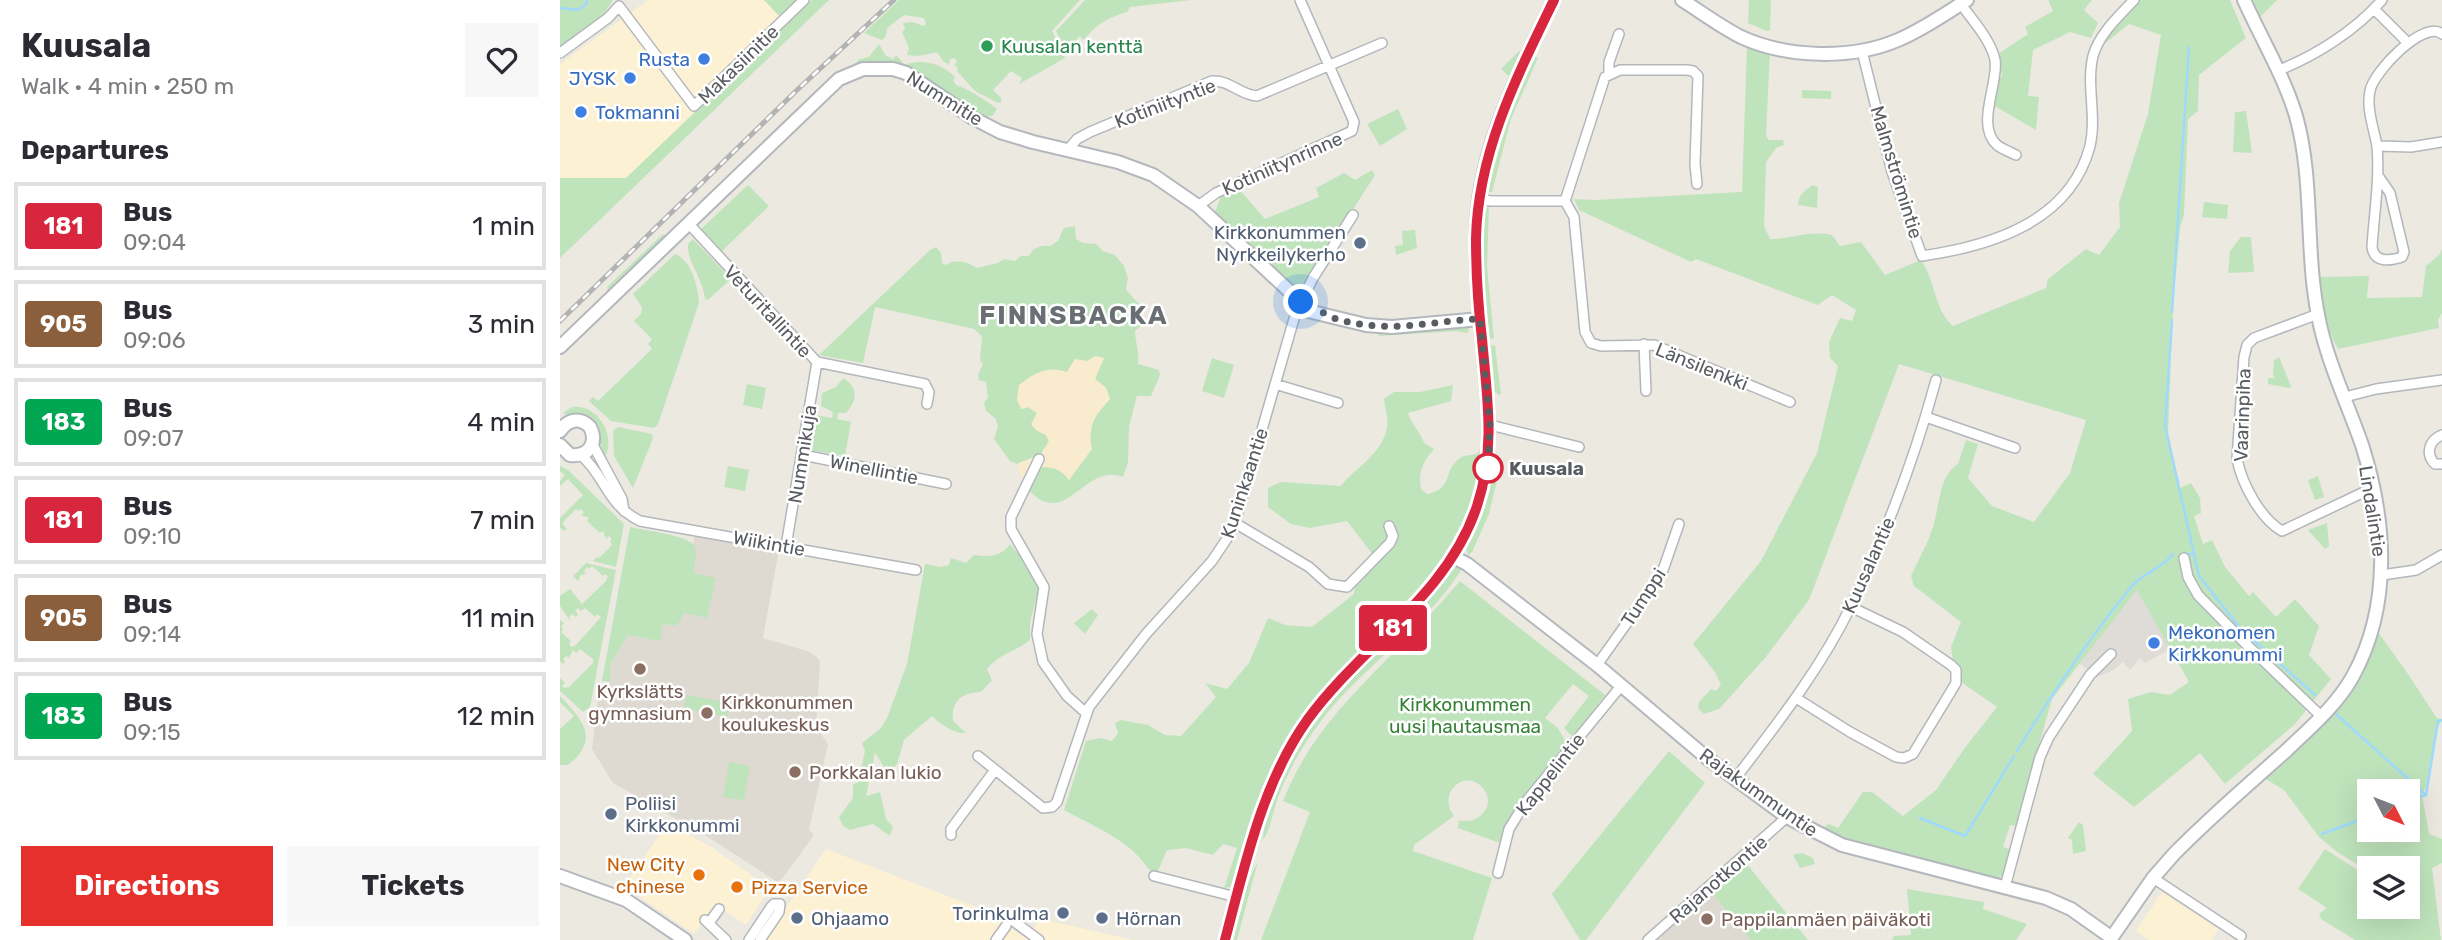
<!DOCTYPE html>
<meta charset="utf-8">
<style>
:root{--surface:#fff;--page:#f7f7f7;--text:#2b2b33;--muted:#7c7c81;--line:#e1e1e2;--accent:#e6302c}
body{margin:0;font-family:Rubik,sans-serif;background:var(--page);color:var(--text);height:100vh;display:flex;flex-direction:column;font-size:26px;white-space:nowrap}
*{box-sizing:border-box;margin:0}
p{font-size:23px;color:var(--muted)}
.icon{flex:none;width:38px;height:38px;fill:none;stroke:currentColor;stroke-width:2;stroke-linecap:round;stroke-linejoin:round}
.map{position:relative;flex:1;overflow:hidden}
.sheet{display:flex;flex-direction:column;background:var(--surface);width:560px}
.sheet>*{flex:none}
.badge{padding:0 14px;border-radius:5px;font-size:24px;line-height:46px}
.needle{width:46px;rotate:132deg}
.buttons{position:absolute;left:1797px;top:779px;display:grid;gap:14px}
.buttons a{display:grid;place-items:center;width:63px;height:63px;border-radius:0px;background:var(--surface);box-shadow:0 7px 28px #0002;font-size:35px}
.you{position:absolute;width:35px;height:35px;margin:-18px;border:5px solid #fff;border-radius:50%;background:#1a73e8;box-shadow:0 0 0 10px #1a73e833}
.map>.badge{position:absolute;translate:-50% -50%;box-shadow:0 0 0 4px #fff}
h2{padding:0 21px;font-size:26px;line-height:63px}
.round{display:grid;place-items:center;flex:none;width:74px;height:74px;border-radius:0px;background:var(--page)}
.headline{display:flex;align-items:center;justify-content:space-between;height:119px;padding:0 21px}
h1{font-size:33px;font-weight:700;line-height:52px}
.button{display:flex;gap:14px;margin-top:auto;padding:14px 21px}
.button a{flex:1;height:80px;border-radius:0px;background:var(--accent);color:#fff;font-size:28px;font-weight:700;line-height:80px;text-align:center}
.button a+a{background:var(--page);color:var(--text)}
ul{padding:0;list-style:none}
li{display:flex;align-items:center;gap:21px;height:88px;margin:0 14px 10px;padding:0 7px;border:4px solid var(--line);border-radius:0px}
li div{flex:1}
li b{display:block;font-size:26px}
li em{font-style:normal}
li .badge{min-width:77px;font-weight:700;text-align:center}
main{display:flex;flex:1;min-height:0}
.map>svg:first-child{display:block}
</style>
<main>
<section class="sheet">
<div class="headline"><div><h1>Kuusala</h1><p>Walk · 4 min · 250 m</p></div><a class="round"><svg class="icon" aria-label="heart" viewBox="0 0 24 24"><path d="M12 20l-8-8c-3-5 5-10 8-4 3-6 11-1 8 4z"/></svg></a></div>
<h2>Departures</h2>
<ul>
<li><span class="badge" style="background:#d7263d;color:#fff">181</span><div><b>Bus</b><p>09:04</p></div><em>1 min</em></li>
<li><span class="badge" style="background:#8b5e3c;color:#fff">905</span><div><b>Bus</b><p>09:06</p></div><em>3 min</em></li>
<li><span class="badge" style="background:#00a651;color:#fff">183</span><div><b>Bus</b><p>09:07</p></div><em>4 min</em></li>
<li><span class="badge" style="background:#d7263d;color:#fff">181</span><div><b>Bus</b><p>09:10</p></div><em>7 min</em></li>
<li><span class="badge" style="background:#8b5e3c;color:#fff">905</span><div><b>Bus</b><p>09:14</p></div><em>11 min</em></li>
<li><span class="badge" style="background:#00a651;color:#fff">183</span><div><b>Bus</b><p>09:15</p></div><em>12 min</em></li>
</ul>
<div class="button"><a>Directions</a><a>Tickets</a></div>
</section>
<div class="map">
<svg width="1882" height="940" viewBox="0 0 1882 940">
<rect width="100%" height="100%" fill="#ece9e0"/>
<path fill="#fdf1d4" d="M88 0H204L229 23 66 178H0V64Z
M108 823 151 847 210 888 186 925 155 904 134 934 64 886Z
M266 849 426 911 464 937 482 919 573 940H204Z
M1602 892 1658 929 1652 940H1589L1576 931Z"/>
<path fill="#dfdcd8" d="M1578 589 1610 649 1585 663 1580 658 1570 670 1563 662 1552 671 1537 677 1519 663Z"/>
<path fill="#dedad1" d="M135 534 219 549 203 638 247 651 257 657 260 661 256 727 268 744 249 830 254 835 219 883 148 837 53 783 32 749 38 699 50 682V665L68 635 103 624 115 626 120 622 124 613 135 552 133 545Z
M1151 892 1191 940H1097Z"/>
<path fill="#bfe4bc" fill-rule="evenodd" d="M0 0H53L41 18 0 48Z
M204 0H238L219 16Z
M252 0H269L0 258V178H66Z
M339 0H520L492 31 505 58 459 84 462 78 451 71 433 90 441 98V103H438L415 91 397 71 398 68 394 65 397 62 395 58 390 59 389 65 383 61 377 52 359 56 347 55 349 48 342 32 345 29 343 23 353 22 363 26 366 24 364 18 344 15 327 28 326 36 322 40 304 33Z
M525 0H631L570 7 567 12C549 17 535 25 524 40L519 36 514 45 518 47 508 55 496 31Z
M1189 0H1211L1210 30 1207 31 1188 23Z
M1488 0H1532L1524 10 1538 23 1531 38 1510 32 1473 50 1468 96 1479 97 1476 130 1431 104 1427 93 1430 86 1442 76 1438 54 1468 34 1465 27 1493 11Z
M1580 0H1670L1686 38 1639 75 1638 111 1628 119 1624 214 1620 228 1613 306 1608 432 1620 488 1631 483 1640 498 1641 513 1634 516 1643 544 1652 540 1665 567 1689 596 1693 592 1716 617 1735 599 1759 626 1749 655 1771 679 1735 724 1665 784 1640 753 1574 807 1533 774 1572 731 1568 699 1591 692 1610 695 1629 682 1577 590 1492 699 1456 826 1450 825 1443 847 1450 849 1442 876 1437 879 1429 878 1281 838 1266 831 1265 826 1269 824 1278 828 1303 792H1312L1343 816 1376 790 1404 749 1437 707 1401 682V669L1393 663 1391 647 1401 622 1354 586 1351 576C1359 558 1371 538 1375 519 1380 501 1380 475 1398 464L1406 440 1418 444 1408 478 1432 506 1474 522 1510 473 1526 420 1339 364 1249 600 1205 658 1159 709 1144 714 1138 708 1139 702 1151 689 1156 691 1161 685 1155 672 1133 644 1201 561 1257 453 1278 366 1270 358 1269 342 1280 318 1292 321 1296 310 1272 295 1258 305 1136 259 1131 262 1019 210 1014 199 1034 200 1182 192 1187 47 1210 50 1206 136 1209 140H1223L1224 145 1216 148 1206 162 1204 226 1210 239C1231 239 1250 230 1272 235L1280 246 1301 242 1325 275 1361 260C1375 279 1374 310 1393 326L1486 288 1488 279 1526 249 1539 255 1560 227 1559 203 1588 114 1601 35 1569 24 1544 44 1543 42Z
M1693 0H1717L1700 17Z
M319 44 326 56 333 59 336 55 345 65C361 58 383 64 395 77L393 80 396 85C407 88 427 101 437 109L433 115 424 118C382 92 346 49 292 66L300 59 309 57Z
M959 51 964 53 949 76 941 69Z
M973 56 978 58 951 119 932 192H929C920 170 962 80 973 56Z
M1242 90 1271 91V99L1242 98Z
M838 109 847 129 820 146 807 124Z
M1686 111 1692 153 1673 152 1675 112Z
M812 170 815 175 740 292 726 282 654 214 661 197 678 188 705 219 759 197 756 188 784 173 795 180Z
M188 185 209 206 162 251 140 230Z
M1253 185 1258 187 1257 208 1238 205C1239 194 1244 191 1253 185Z
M1644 202 1668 205 1667 219 1642 217Z
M928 207H929L927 266 934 338 930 339C919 306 921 246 924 211Z
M515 226 516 239 523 243 536 244 543 251 555 255 564 266 568 278 566 290 579 304 581 326 575 331C575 342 580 353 578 364L599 370 600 375 591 396H577L569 426 568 462 563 477C524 461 505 533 467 488L482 467C493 467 502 469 509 480L530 438 533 419 550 399 546 388 535 379V357L507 372 461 409 468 407 477 413 476 430 486 435 489 441 481 454 457 464 450 461 434 439 438 427 436 419 426 411 424 402 428 398 426 382 419 380 418 375 423 364 420 360 422 336 414 329 315 307 303 363 259 355 370 250 376 247 381 253 382 263 386 265C397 258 407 262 417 268L438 263 444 259 455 261 461 256H469C473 247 481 245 490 246L498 241 504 228Z
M855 230 857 248 836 255 835 246 843 245 842 231Z
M103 234 106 238 48 293 47 287Z
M1681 237H1691L1694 272 1668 273 1670 251Z
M133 239 171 279 148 300 145 299C143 278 126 261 128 244Z
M1882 249V313L1878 320 1879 328 1778 349C1765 326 1762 303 1759 277L1809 276 1807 298 1862 297 1866 266 1879 255Z
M115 254C132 260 138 287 139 303L98 424 94 428 51 421 29 401 33 397 38 401 92 349 88 344 92 339 74 321 81 314 82 307 73 294Z
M905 325 909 327 908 333 896 331 819 336 818 330Z
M931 345 935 346 941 394 939 395 935 392Z
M1719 357 1731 386 1729 388 1708 384V378H1715L1713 375 1714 360Z
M652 358 674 365 664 398 642 391Z
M283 378C298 387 298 400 286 413H278L277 419 291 422 285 456 249 450 256 415 272 418 273 412 261 406 262 393 276 387Z
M187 384 206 388 202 409 183 405Z
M893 385 891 401 848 413C851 424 860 431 864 443L874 449C863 462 858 471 861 489L867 494C894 489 882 471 900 458 904 455 912 455 917 454L922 446 926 426 918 490 889 556 723 750 705 787 675 882 671 887 664 888 677 848 663 844 653 855 626 848 607 850 597 873 589 870C570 840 535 827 504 810L526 741 540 738 552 741 558 733 555 723 561 720 588 725 605 735 621 736 656 697 645 683 667 689 689 663 708 618 725 625 752 627 794 594 795 586 817 560 787 521 750 528 731 524 708 507V488L721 482 781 486C796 467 822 454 827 428 829 420 825 408 824 399L834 392H860Z
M12 407C37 404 55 433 46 455L43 457 37 430 3 413Z
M58 427 92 434 93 438 73 488 54 456 53 431Z
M0 466 8 470 64 524 56 567 33 561 37 557 39 558 52 545 50 541 52 539 49 536 46 539 43 531 40 533 27 521 29 518 21 515 24 512 21 509 18 511 16 509 2 523 7 529 5 531 0 528V518L23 495 8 479 0 486V481L5 475 0 471Z
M168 466 189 470 185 491 164 487Z
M936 473 938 476 929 514 912 552 908 555 906 546Z
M1758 476 1764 497 1755 500 1748 480Z
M1767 523 1769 546 1765 549 1748 530Z
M70 527C82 530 127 535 134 545 138 552 134 565 134 573L156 578 147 618 124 613 120 622 115 626 103 624 100 641 68 635 50 665V682L42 681Z
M450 544 467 564 479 588 470 622V640C454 653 441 652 427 669L432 680 421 692C402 693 391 700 393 721L406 733C394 734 380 724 372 716L344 740 337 764 328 773 315 753 306 796 320 792 326 819 333 827 330 836 313 824 290 830 283 826 279 817 293 798V785L298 782 305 751 302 743 320 729 327 718 347 664 365 564 381 567 389 565 391 558 406 563 414 555C428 557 441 557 450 544Z
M26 563 56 570 30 707 23 712 0 691V678L5 683 2 686 4 688 9 687 33 663V659L20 649 16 653 13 650 9 658 6 656 3 659 5 662 3 664 0 661V620L4 623 1 626 3 629 1 632 11 641 9 644 12 647 16 645 41 617 37 614 35 617 25 608 21 611 18 608 15 611 18 614 16 617 12 614 9 617 11 622 0 606V596L10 589 22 604 46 581 48 576 45 574 43 576 32 566 29 569 27 567 24 571 26 573 23 575 21 574 18 581 13 576Z
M896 568 900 569V572C863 629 802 667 761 721 744 743 729 769 719 795 713 809 711 829 703 840 704 816 712 796 723 774 756 707 805 668 855 615 868 601 880 585 892 570Z
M900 581 1045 695 1013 737 1004 728 1029 696 1013 684 985 718 998 728 1007 744 947 823 940 843 898 828 899 820C919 826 939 803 921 786 903 769 877 794 894 816L854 845 853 851 932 878 913 940H701L750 812 723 801C753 725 806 683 860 625 874 611 887 596 900 581Z
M532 609 538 615 525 634 514 623Z
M1818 632 1848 674 1876 717 1882 721 1877 728 1866 787 1862 794 1869 834 1882 839V863L1872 868 1881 940H1795L1761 919 1759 914 1767 908 1738 889 1765 849 1799 871 1802 867 1777 852 1759 837 1724 790 1704 778C1758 730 1792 702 1818 632ZM1810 791H1848V830H1810ZM1810 868H1848V906H1810Z
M127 695 171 703 167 717 124 708Z
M0 696C22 719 41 739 8 765H0V729L14 716 0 702Z
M1109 751 1145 783 1026 940H1020L992 894Z
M169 762 190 766 184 800 163 797Z
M1519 822 1523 825 1526 851 1513 854 1512 840 1508 838Z
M1242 853 1253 858 1255 864 1240 868 1233 855Z
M698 861 677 940H671L684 890Z
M1186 863 1248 940H1191L1151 892Z
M1347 889 1424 902 1423 909 1467 924 1456 940H1332L1334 936 1351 935Z"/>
<path fill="#f9ecce" d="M535 356 544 358 535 379 546 388 550 399C535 414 527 427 532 449L509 480C502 470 494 467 482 467L467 488 457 464 481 454 489 441 486 435 476 430 471 424 477 413 468 407 461 409 457 400 459 385C473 373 489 365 507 372L515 359 527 361Z"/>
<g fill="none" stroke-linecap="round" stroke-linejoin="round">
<path stroke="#9fdafd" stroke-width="2.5" d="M0 8 18 10 26 4 27 0
M1612 312 1629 47
M1612 320 1605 426 1639 576 1680 628 1755 695
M1622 554H1634
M1776 714 1866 795 1878 721 1882 720
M1457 751C1492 694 1529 638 1571 587 1582 573 1602 569 1613 554
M1848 801 1866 795
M1360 818 1405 836 1454 756
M1762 834 1810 816"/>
<defs>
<path id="street" d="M1401 4C1412 20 1431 40 1435 60 1439 83 1415 125 1437 145 1442 149 1450 152 1456 155
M1814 9 1848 43
M1882 34C1864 19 1813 72 1810 91 1806 108 1814 129 1817 146L1851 147 1882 142
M1302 51 1332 172 1362 256C1431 246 1510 222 1530 146 1537 116 1526 85 1533 56 1539 34 1559 16 1574 0
M0 53 48 18 59 6 134 106 244 0
M1717 71C1755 56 1795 31 1822 0
M1049 73V62L1059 34
M1817 146C1820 180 1814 213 1812 247 1814 263 1830 261 1842 257L1844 252 1830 193 1819 177
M507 151 517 139 530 132 652 81C670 80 680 95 697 96L822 43
M918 199 931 201H1005
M1005 201 1014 217 1025 332 1031 343 1041 346 1094 345 1230 402
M1005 201 1045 77 1060 70H1127L1133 71 1138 76 1135 164 1137 184
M638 206 656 193 792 131 794 122 740 0
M129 224 257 362 365 384 369 392 367 404
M1758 314 1694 338 1687 345 1684 357 1677 459C1682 484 1700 518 1722 531L1802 493 1813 491
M1084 344 1086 391
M715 384 778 403
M1785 397 1816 389 1882 380
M1366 417 1455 448
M930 425 1019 447
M1882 435C1869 440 1865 454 1875 464H1882
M33 445 62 499 64 511
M21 455C46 477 46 504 80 521L356 570
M243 455 386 484
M479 459 451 517V529L484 587 477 634 483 662 507 696 526 713
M675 523 749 567 768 584 787 587 830 543 833 536 829 526
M226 546 257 362
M1624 558 1628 577 1638 595 1686 644 1762 717
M1822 575 1856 570 1882 555
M1037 665 1094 585 1103 570 1119 524
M1236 698 1290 732 1336 757 1344 758 1353 754 1396 683V670L1391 665 1343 632 1291 607
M418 756 483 808 492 807 497 802 529 707 586 634 652 561 670 534 679 509 736 312 753 278 793 215
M1175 779C1217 724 1261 668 1291 606 1326 534 1355 457 1376 380
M391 835V829L435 770
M938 873 949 829 965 803 1061 686
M594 876 676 897
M1593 878 1681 936
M1445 887 1480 757 1489 737 1530 675 1551 654
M145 920 166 940
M452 920 479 940
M149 923 159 909
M189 940 211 907 214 904H220L219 912 200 940
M436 940 446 926
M1088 940 1227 817"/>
<path id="secondary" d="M1122 0C1141 12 1161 27 1181 37 1227 58 1291 60 1338 40 1362 30 1385 14 1407 0
M0 347 279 79 303 69H333L346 73 413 118 440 132 473 142 558 162 593 175 638 206 741 302 748 311 806 325 832 327 920 319
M0 431C8 419 20 417 30 427 38 443 29 457 10 455L0 445
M893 557 907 564 1037 665 1147 758 1227 817 1282 845 1486 898 1511 909 1552 938
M0 876 66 900 125 940
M665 940C685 865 702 783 748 719 803 645 887 596 917 506 936 450 927 396 922 339 918 305 916 272 916 238 917 152 957 76 994 0
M1550 940 1593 878 1614 854C1650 817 1689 784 1727 750 1751 727 1777 705 1793 676 1832 605 1826 520 1802 445 1787 402 1766 359 1758 315 1745 250 1754 180 1736 116 1724 76 1701 38 1684 0"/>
</defs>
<use href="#street" stroke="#b3b7bb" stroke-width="12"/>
<use href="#secondary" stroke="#b4b8bd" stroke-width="16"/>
<use href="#street" stroke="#fff" stroke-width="9"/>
<use href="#secondary" stroke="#fff" stroke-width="12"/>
<defs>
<path id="rail" d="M0 321 236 91 334 0"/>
</defs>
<use href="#rail" stroke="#b2b3b3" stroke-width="5"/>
<use href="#rail" stroke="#fff" stroke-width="2.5" stroke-dasharray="8" stroke-linecap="butt"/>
</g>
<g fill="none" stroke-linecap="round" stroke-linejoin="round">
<defs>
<path id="line" d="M665 940C685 865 702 783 748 719 802 645 887 596 917 506 936 449 927 396 922 339 918 305 916 272 916 238 918 152 957 76 994 0"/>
</defs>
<use href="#line" stroke="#fff" stroke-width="16"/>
<use href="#line" stroke="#d7263d" stroke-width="10"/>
<path stroke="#595d61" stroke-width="7" stroke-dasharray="0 12.6" d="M741 302C752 304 759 311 769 316 778 320 787 322 795 323 837 332 879 320 920 319L930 425 928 468"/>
</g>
<circle fill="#2e9e5b" stroke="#fff" stroke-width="2.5" cx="427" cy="46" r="7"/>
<g fill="#3f7fe0" stroke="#fff" stroke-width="2.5">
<circle cx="144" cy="59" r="7"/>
<circle cx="70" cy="78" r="7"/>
<circle cx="21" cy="112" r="7"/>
<circle cx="1594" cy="643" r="7"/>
</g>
<g fill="#5c6f8a" stroke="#fff" stroke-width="2.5">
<circle cx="800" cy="243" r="7"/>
<circle cx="51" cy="814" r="7"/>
<circle cx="503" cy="913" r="7"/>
<circle cx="237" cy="918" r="7"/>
<circle cx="542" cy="918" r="7"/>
</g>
<circle fill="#fff" stroke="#d7263d" stroke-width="3.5" cx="928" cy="468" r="14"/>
<g fill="#8d6e63" stroke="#fff" stroke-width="2.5">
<circle cx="80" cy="669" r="7"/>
<circle cx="147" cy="713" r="7"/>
<circle cx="235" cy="772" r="7"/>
<circle cx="1147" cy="919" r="7"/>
</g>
<g fill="#e8710a" stroke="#fff" stroke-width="2.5">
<circle cx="139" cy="875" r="7"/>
<circle cx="177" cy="887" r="7"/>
</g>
<g text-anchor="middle" stroke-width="5" stroke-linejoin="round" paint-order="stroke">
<g font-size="19" fill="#27864d" stroke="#fff" text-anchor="start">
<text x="441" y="53">Kuusalan kenttä</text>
</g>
<g font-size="19" fill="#366cbe" stroke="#fff" text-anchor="end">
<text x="130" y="66">Rusta</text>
<text x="56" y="85">JYSK</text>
<text x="35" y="119" text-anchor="start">Tokmanni</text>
<text x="1608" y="639" text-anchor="start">Mekonomen<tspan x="1608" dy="22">Kirkkonummi</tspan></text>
</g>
<g font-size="19" fill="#595d61" stroke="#fff">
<text transform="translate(178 64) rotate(-44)" y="7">Makasiinitie</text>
<text transform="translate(385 98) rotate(32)" y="7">Nummitie</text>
<text transform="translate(605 103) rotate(-21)" y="7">Kotiniityntie</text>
<text transform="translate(722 163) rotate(-24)" y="7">Kotiniitynrinne</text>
<text transform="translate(1337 172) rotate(73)" y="7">Malmströmintie</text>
<text transform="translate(208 311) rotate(47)" y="7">Veturitallintie</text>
<text transform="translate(1142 366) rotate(22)" y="7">Länsilenkki</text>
<text transform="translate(1682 415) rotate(-88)" y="7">Vaarinpiha</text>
<text transform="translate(242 454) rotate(-81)" y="7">Nummikuja</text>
<text transform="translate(314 469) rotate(11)" y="7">Winellintie</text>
<text transform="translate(684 483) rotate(-72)" y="7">Kuninkaantie</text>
<text transform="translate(1813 511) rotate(81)" y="7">Lindalintie</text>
<text transform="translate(209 543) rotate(10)" y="7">Wiikintie</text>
<text transform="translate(1308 565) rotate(-66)" y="7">Kuusalantie</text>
<text transform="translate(1083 597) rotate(-57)" y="7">Tumppi</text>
<text transform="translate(990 774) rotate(-52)" y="7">Kappelintie</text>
<text transform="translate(1199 792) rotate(35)" y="7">Rajakummuntie</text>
<text transform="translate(1158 879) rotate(-41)" y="7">Rajanotkontie</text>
</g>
<g font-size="19" fill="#4e5e75" stroke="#fff" text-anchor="start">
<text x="786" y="239" text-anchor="end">Kirkkonummen<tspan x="786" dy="22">Nyrkkeilykerho</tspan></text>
<text x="65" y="810">Poliisi<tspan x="65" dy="22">Kirkkonummi</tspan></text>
<text x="489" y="920" text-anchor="end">Torinkulma</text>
<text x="251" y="925">Ohjaamo</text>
<text x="556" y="925">Hörnan</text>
</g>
<g font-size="19" font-weight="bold" fill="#595d61" stroke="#fff" text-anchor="start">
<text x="949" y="475">Kuusala</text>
</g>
<g font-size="19" fill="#785e54" stroke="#fff" text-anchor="start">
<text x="80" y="698" text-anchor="middle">Kyrkslätts<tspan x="80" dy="22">gymnasium</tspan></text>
<text x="161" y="709">Kirkkonummen<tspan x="161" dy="22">koulukeskus</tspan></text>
<text x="249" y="779">Porkkalan lukio</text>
<text x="1161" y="926">Pappilanmäen päiväkoti</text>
</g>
<g font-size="19" fill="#378336" stroke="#fff">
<text x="905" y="711">Kirkkonummen<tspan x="905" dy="22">uusi hautausmaa</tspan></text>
</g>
<g font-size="19" fill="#c56008" stroke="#fff" text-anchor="end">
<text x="125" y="871">New City<tspan x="125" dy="22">chinese</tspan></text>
<text x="191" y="894" text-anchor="start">Pizza Service</text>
</g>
<g font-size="26" font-weight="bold" letter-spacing="2" fill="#6a6f73" stroke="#fff">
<text x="514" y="324">FINNSBACKA</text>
</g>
</g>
</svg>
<div class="buttons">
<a><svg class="needle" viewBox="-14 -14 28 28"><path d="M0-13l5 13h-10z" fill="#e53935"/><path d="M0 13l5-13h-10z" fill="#7c7c81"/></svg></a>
<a><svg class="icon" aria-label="layers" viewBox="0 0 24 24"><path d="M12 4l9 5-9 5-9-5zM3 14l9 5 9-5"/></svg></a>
</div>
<div class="you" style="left:741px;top:302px"></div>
<b class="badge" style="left:833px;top:628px;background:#d7263d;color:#fff">181</b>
</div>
</main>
